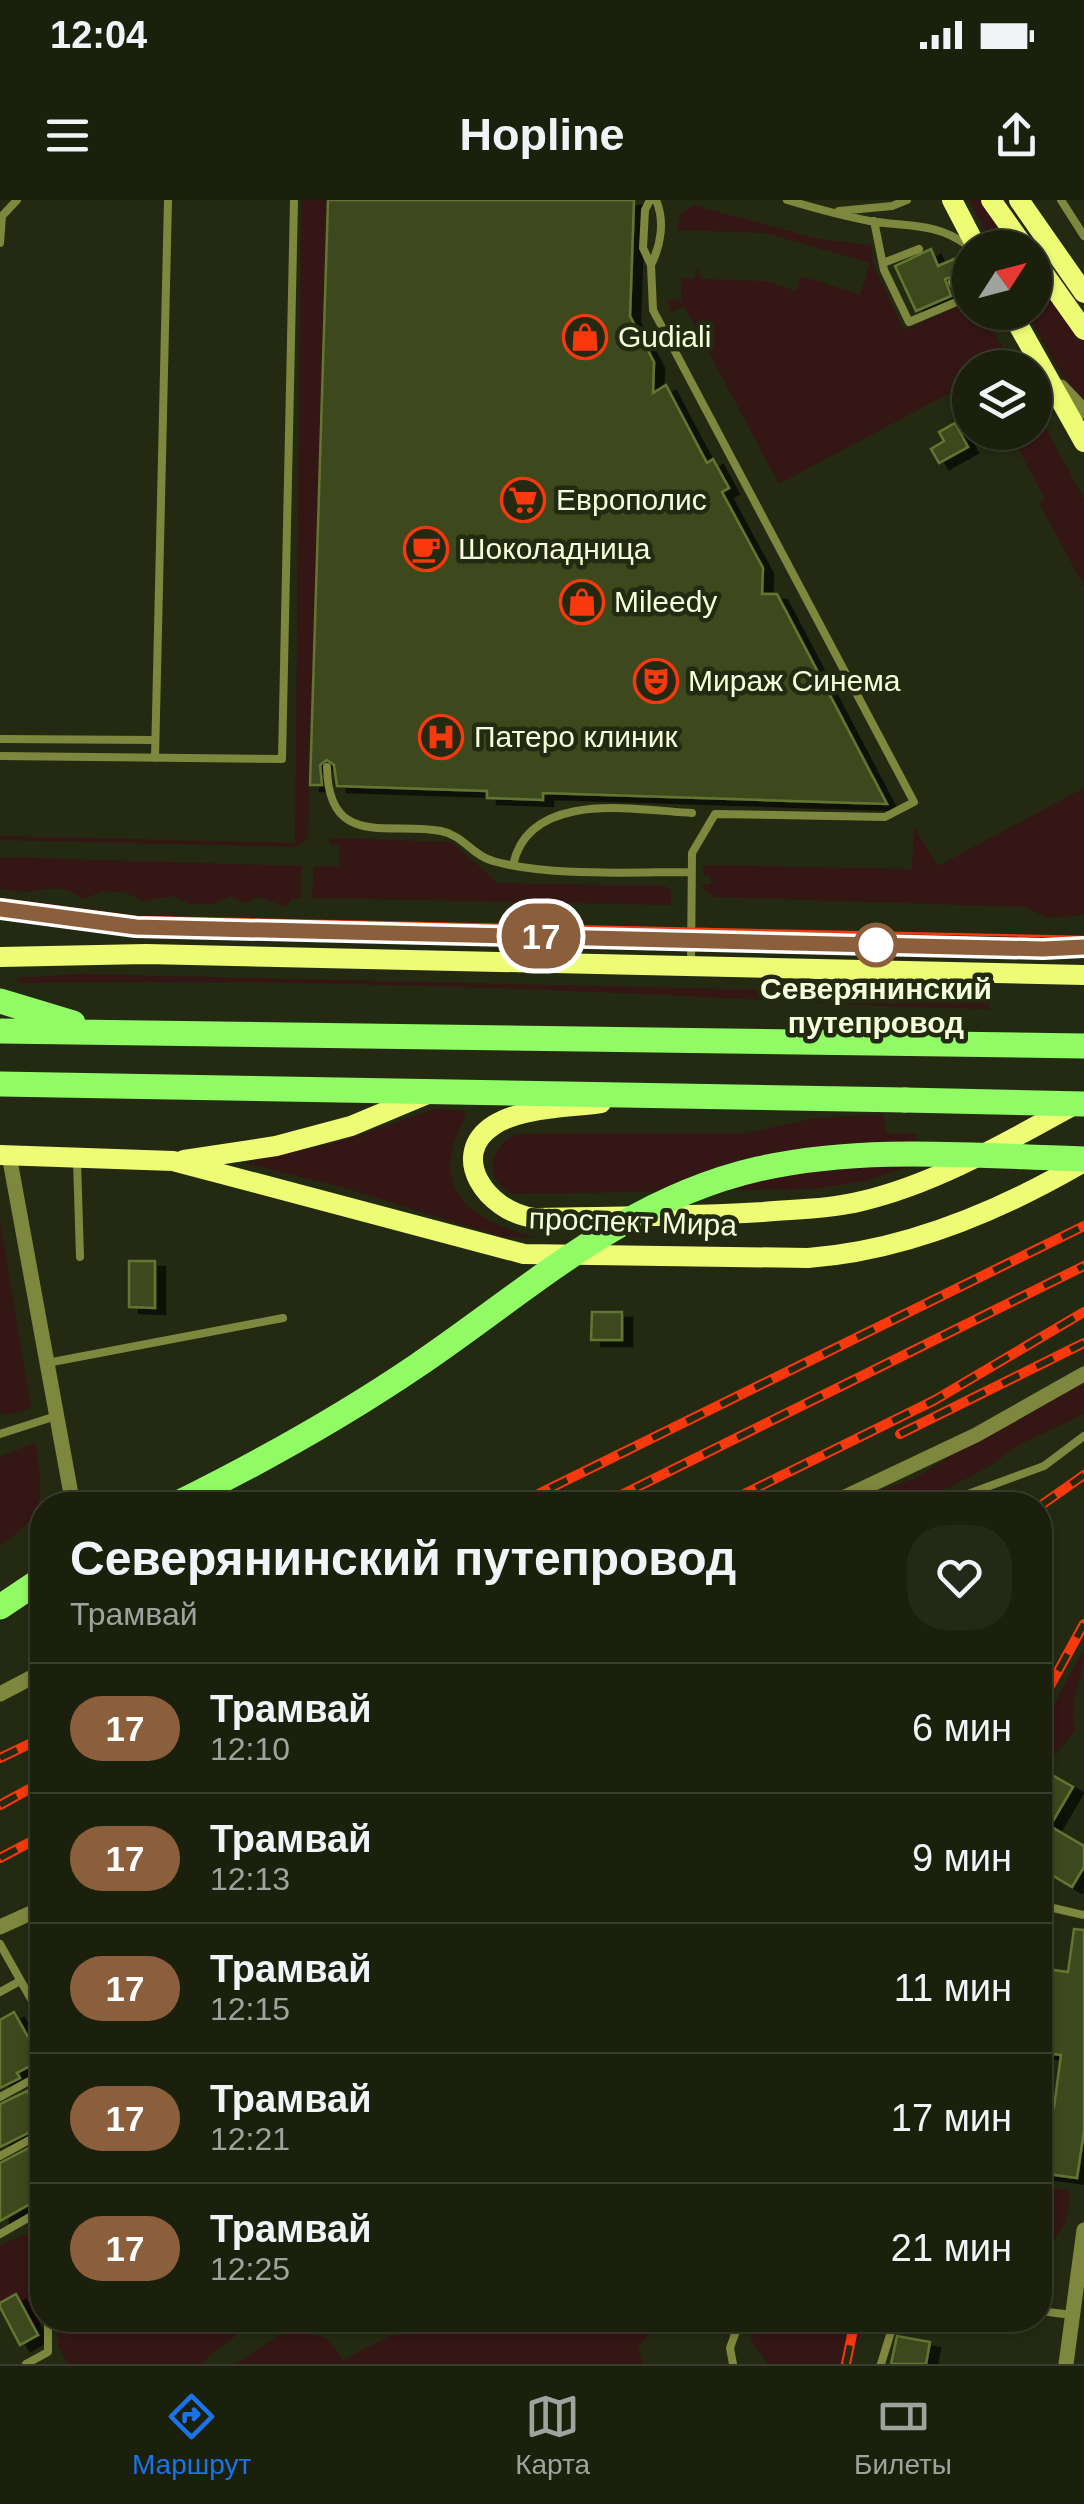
<!DOCTYPE html>
<html lang="ru">
<meta charset="utf-8">
<style>
:root{--surface:#1b200d;--page:#242816;--text:#f1f3f6;--muted:#a0a39d;--line:#393e2e;--accent:#1a73e8}
body{margin:0;font-family:Arial,sans-serif;background:var(--page);color:var(--text);height:100vh;display:flex;flex-direction:column;font-size:38px;white-space:nowrap}
*{box-sizing:border-box;margin:0}
p{font-size:32px;color:var(--muted)}
.icon{flex:none;width:55px;height:55px;fill:none;stroke:currentColor;stroke-width:2;stroke-linecap:round;stroke-linejoin:round}
.map{position:relative;flex:1;overflow:hidden}
.drawer{position:absolute;left:30px;top:1292px;width:1022px;height:840px;display:flex;flex-direction:column;background:var(--surface);border-radius:40px;box-shadow:0 2px 8px #0004,0 0 0 2px var(--line)}
.drawer>*{flex:none}
.badge{padding:0 20px;border-radius:32px;font-size:35px;line-height:65px}
.needle{width:65px;rotate:54deg}
.controls{position:absolute;left:952px;top:30px;display:grid;gap:20px}
.controls a{display:grid;place-items:center;width:100px;height:100px;border-radius:50%;background:var(--surface);box-shadow:0 2px 8px #0004,0 0 0 2px var(--line);font-size:50px}
.map>.badge{position:absolute;translate:-50% -50%;box-shadow:0 0 0 5px #fff}
.round{display:grid;place-items:center;flex:none;width:105px;height:105px;border-radius:40px;background:var(--page)}
.headline{display:flex;align-items:center;justify-content:space-between;height:170px;padding:0 40px}
h1{font-size:48px;font-weight:700;line-height:75px}
ul{padding:0;list-style:none}
li{display:flex;align-items:center;gap:30px;height:130px;padding:0 40px;border-top:2px solid var(--line)}
li div{flex:1}
li b{display:block;font-size:38px}
li em{font-style:normal}
li .badge{min-width:110px;font-weight:700;text-align:center}
.status{display:flex;justify-content:space-between;align-items:center;height:70px;padding:0 50px;background:var(--surface);direction:ltr}
.status svg{height:28px;fill:currentColor}
header{display:flex;justify-content:space-between;align-items:center;height:130px;padding:0 40px;background:var(--surface);font-size:45px;font-weight:700}
.menu{display:flex;justify-content:space-around;align-items:center;height:140px;border-top:2px solid var(--line);background:var(--surface);font-size:28px;color:var(--muted)}
.menu a{display:grid;justify-items:center;gap:5px}
.menu .on{color:var(--accent)}
.map>svg:first-child{display:block}
</style>
<div class="status"><b>12:04</b><svg viewBox="0 0 49 12"><path d="M0 12V9h3v3zM5 12V6h3v6zM10 12V3h3v9zM15 12V0h3v12zM26 1h20v11H26zM47 4h2v5h-2z"/></svg></div>
<header><svg class="icon" aria-label="menu" viewBox="0 0 24 24"><path d="M4 6h16M4 12h16M4 18h16"/></svg>Hopline<svg class="icon" aria-label="share" viewBox="0 0 24 24"><path d="M12 15V3M7 8l5-5 5 5M5 13v7h14v-7"/></svg></header>
<div class="map">
<svg width="1084" height="2164" viewBox="0 0 1084 2164">
<defs>
<filter id="shadow"><feDropShadow dx="10" dy="6" stdDeviation="0" flood-color="#0009"/></filter>
</defs>
<rect width="100%" height="100%" fill="#242a11"/>
<path fill="#341615" d="M301 0H328L308 638 297 647 0 640V636L295 643Z
M969 0H1003L1084 115V202L1070 189 1027 113 1035 112V48L994 47Z
M693 5 818 39 871 45 874 66 904 130 966 103 958 85 964 82V74L970 85V112L984 113 1013 167 970 168V182L779 284 684 106 671 112 667 100 681 101 682 79H694L698 68 701 79 765 81 796 91 801 76 860 95 870 63 766 33 677 30 681 14Z
M1035 208 1084 299V386L1039 303 1045 299 1010 233 1035 232Z
M1084 588V715L1048 718 1024 707 714 697 702 688 703 685 711 684 710 675H703V665L912 669 914 627 938 666Z
M330 638 452 642 498 683 665 686 671 691V705L312 698 314 667 339 666V645L329 644Z
M0 657 301 666V698H292L287 707 257 697 245 703 230 696 214 704H189L173 696 144 701 124 692 104 691 82 699C64 685 54 688 35 691 24 693 11 690 0 689Z
M312 736 678 744 676 750 312 741Z
M79 774 989 795V809C865 807 742 798 618 793 419 784 219 780 20 783L15 778Z
M435 909 466 911C463 927 452 940 451 957 445 1008 496 1026 536 1038L504 1037 483 1031 345 988 244 963 342 941Z
M883 914 886 933 916 934 919 963 866 981 814 989 514 994C482 981 488 948 516 934L746 933 817 918Z
M0 1018 31 1208 8 1215 0 1213Z
M1084 1181V1214L1020 1244 985 1269 946 1289 900 1305H838L914 1279 978 1238Z
M36 1242C42 1296 50 1312 0 1345V1257Z
M1084 1451C1084 1482 1069 1494 1075 1531L1056 1554 1040 1557V1525C1060 1502 1066 1475 1084 1451Z
M1040 1989H1069C1070 2012 1068 2027 1050 2043L1049 2083 1040 2094Z
M42 2028V2108L37 2134 16 2095 0 2103V2045Z
M57 2120H193L208 2127 218 2120H257L210 2155 203 2164H68L58 2146Z
M466 2120H659L638 2149 643 2164H235L289 2129 326 2138 343 2160 390 2136 459 2127Z
M753 2120H865V2123L848 2164H768L751 2140Z"/>
<path fill="#3e4a1e" stroke="#627631" stroke-width="2.5" filter="url(#shadow)" d="M328 0H634L630 116 654 162 653 193 666 185 707 263 713 259 729 288 722 292 763 368 762 394H777L887 604 543 593V600L487 598V591L337 586 334 565 327 560 320 565 322 585H310Z
M931 49 938 66 954 59 960 74 945 79 951 96 916 111 895 66Z
M955 223 968 247 939 263 931 249 944 241 939 232Z
M129 1061H155V1108L129 1107Z
M592 1112H622V1140H591Z
M1040 1568 1073 1587 1050 1626 1084 1646V1667L1072 1687 1040 1668Z
M1074 1729 1084 1730V1931L1077 1978 1040 1973V1905L1054 1907 1061 1855 1040 1852V1768L1068 1772Z
M14 1812 41 1860 17 1873 20 1878 0 1888V1820Z
M27 1891 42 1919V1926L0 1947V1904Z
M42 1941V1997L0 2021V1963Z
M16 2094 38 2135 20 2145 0 2107V2103Z
M897 2136 930 2142 926 2164H891Z"/>
<g fill="none" stroke-linecap="round" stroke-linejoin="round">
<path stroke="#7e873e" stroke-width="8" d="M650 0 645 10 643 48 651 65 653 110 914 602 885 617 715 614 692 653 691 762
M787 0C814 8 843 16 870 21 907 27 935 22 967 45
M1061 0 1084 36
M839 11 892 6 907 0
M874 21 884 70 909 122 961 100 952 82
M0 43 2 16 17 0
M883 63 919 49
M651 65C661 45 665 21 656 0
M0 539 155 540
M0 556 282 559 294 0
M155 558 168 0
M327 567C328 650 390 621 441 631 463 635 473 656 493 661 549 677 633 672 692 672
M513 665C529 589 636 610 692 613
M77 960 80 1057
M47 1163 283 1118
M0 1234 56 1216
M938 1305 1044 1266 1084 1236
M1040 1705 1084 1715
M0 1744 40 1815
M0 1792 20 1781
M0 1897 42 1874
M0 1956 42 1933
M0 2034 42 2010
M1040 2111 1072 2115
M26 2164 48 2152V2120
M733 2164 730 2148 740 2120
M881 2164 894 2122 936 2129"/>
<path stroke="#7e873e" stroke-width="15" d="M1061 187 1084 211
M9 955 73 1305
M828 1305 976 1235 1084 1174
M0 1494 42 1472
M0 1727 42 1708
M1066 2164 1084 2030"/>
<path stroke="#edfb75" stroke-width="20" d="M952 0 977 48
M991 0 1025 48
M1019 0 1084 93
M1035 61 1084 130
M1011 112 1084 242
M0 757 146 754 1084 775
M601 903C569 908 522 907 494 925 447 955 487 1012 534 1018 610 1016 687 1017 763 1012 796 1009 830 1009 862 1001 938 983 1010 940 1078 903
M0 955 173 961 524 1054 808 1058C905 1051 1000 1011 1084 962
M184 960 276 946 351 926 430 893"/>
<path stroke="#91fb65" stroke-width="25" d="M0 801 73 823
M0 831 1084 846
M0 884 905 900
M0 1407 42 1379"/>
<path stroke="#f8380d" stroke-width="2.5" d="M0 699 136 717 1084 737"/>
<defs>
<path id="rail" d="M900 1234 1084 1143
M516 1305 1084 1026
M601 1305 1084 1066
M722 1305 935 1200 1084 1112
M1040 1306 1084 1275
M1040 1504 1084 1424
M0 1558 42 1538
M0 1605 42 1582
M0 1658 42 1636
M846 2164 855 2120"/>
</defs>
<use href="#rail" stroke="#f8380d" stroke-width="10"/>
<use href="#rail" stroke="#242a11" stroke-width="6" stroke-dasharray="19" stroke-linecap="butt"/>
<path stroke="#91fb65" stroke-width="25" d="M905 900 1084 904
M174 1305C259 1263 340 1218 418 1165 529 1090 623 1000 758 969 864 945 976 956 1084 959"/>
</g>
<g fill="none" stroke-linecap="round" stroke-linejoin="round">
<defs>
<path id="line" d="M0 709 136 727 1043 749 1084 747"/>
</defs>
<use href="#line" stroke="#fff" stroke-width="22"/>
<use href="#line" stroke="#8b5e3c" stroke-width="15"/>
</g>
<defs>
<symbol id="shop-ring" viewBox="-11 -11 22 22"><circle r="9.5" fill="#242a11" stroke="#f8380d" stroke-width="1.5"/><path d="M-5-2.5h2.3a2.7 3.5 0 0 1 5.4 0H5L5.5 6h-11ZM-1.5-2.5h3a1.5 2.3 0 0 0-3 0Z" fill="#f8380d"/></symbol>
<symbol id="supermarket-ring" viewBox="-11 -11 22 22"><circle r="9.5" fill="#242a11" stroke="#f8380d" stroke-width="1.5"/><path d="M-6-5.5h2.5l.6 2H6L4.5 2H-2.5L-4.4-4H-6ZM-1.5 3.2a1.3 1.3 0 1 0 .1 0ZM3 3.2a1.3 1.3 0 1 0 .1 0Z" fill="#f8380d"/></symbol>
<symbol id="cafe-ring" viewBox="-11 -11 22 22"><circle r="9.5" fill="#242a11" stroke="#f8380d" stroke-width="1.5"/><path d="M-5.5-4.5H6V0H3Q3 3.5 0 3.5H-2.5Q-5.5 3.5-5.5 0ZM3-3.2v2h1.7v-2ZM-6 4.5H4V6H-6Z" fill="#f8380d"/></symbol>
<symbol id="theatre-ring" viewBox="-11 -11 22 22"><circle r="9.5" fill="#242a11" stroke="#f8380d" stroke-width="1.5"/><path d="M-5-5.5Q0-4 5-5.5V0Q5 5 0 6Q-5 5-5 0ZM-3.3-2.5H-1v1.5H-3.3ZM1-2.5H3.3v1.5H1ZM-2.8 1Q0 5.5 2.8 1Z" fill="#f8380d"/></symbol>
<symbol id="hospital-ring" viewBox="-11 -11 22 22"><circle r="9.5" fill="#242a11" stroke="#f8380d" stroke-width="1.5"/><path d="M-5-5h3v3.5h4V-5h3V5h-3V1.5h-4V5h-3Z" fill="#f8380d"/></symbol>
</defs>
<g fill-rule="evenodd">
<use href="#shop-ring" x="560" y="112" width="50" height="50"/>
<use href="#supermarket-ring" x="498" y="275" width="50" height="50"/>
<use href="#cafe-ring" x="401" y="324" width="50" height="50"/>
<use href="#shop-ring" x="557" y="377" width="50" height="50"/>
<use href="#theatre-ring" x="631" y="456" width="50" height="50"/>
<use href="#hospital-ring" x="416" y="512" width="50" height="50"/>
</g>
<circle fill="#fff" stroke="#8b5e3c" stroke-width="5" cx="876" cy="745" r="20"/>
<g text-anchor="middle" stroke-width="9" stroke-linejoin="round" paint-order="stroke">
<g font-size="30" fill="#f7fedb" stroke="#242a11" text-anchor="start">
<text x="618" y="147">Gudiali</text>
<text x="556" y="310">Европолис</text>
<text x="458" y="359">Шоколадница</text>
<text x="614" y="412">Mileedy</text>
<text x="688" y="491">Мираж Синема</text>
<text x="474" y="547">Патеро клиник</text>
</g>
<g font-size="30" font-weight="bold" fill="#f7fedb" stroke="#242a11">
<text x="876" y="799">Северянинский<tspan x="876" dy="34">путепровод</tspan></text>
</g>
<g font-size="30" fill="#f7fedb" stroke="#242a11">
<text transform="translate(633 1022) rotate(2)" y="10">проспект Мира</text>
</g>
</g>
</svg>
<div class="controls">
<a><svg class="needle" viewBox="-14 -14 28 28"><path d="M0-13l5 13h-10z" fill="#e53935"/><path d="M0 13l5-13h-10z" fill="#a0a39d"/></svg></a>
<a><svg class="icon" aria-label="layers" viewBox="0 0 24 24"><path d="M12 4l9 5-9 5-9-5zM3 14l9 5 9-5"/></svg></a>
</div>
<b class="badge" style="left:541px;top:736px;background:#8b5e3c;color:#fff">17</b>
<section class="drawer">
<div class="headline"><div><h1>Северянинский путепровод</h1><p>Трамвай</p></div><a class="round"><svg class="icon" aria-label="heart" viewBox="0 0 24 24"><path d="M12 20l-8-8c-3-5 5-10 8-4 3-6 11-1 8 4z"/></svg></a></div>
<ul>
<li><span class="badge" style="background:#8b5e3c;color:#fff">17</span><div><b>Трамвай</b><p>12:10</p></div><em>6 мин</em></li>
<li><span class="badge" style="background:#8b5e3c;color:#fff">17</span><div><b>Трамвай</b><p>12:13</p></div><em>9 мин</em></li>
<li><span class="badge" style="background:#8b5e3c;color:#fff">17</span><div><b>Трамвай</b><p>12:15</p></div><em>11 мин</em></li>
<li><span class="badge" style="background:#8b5e3c;color:#fff">17</span><div><b>Трамвай</b><p>12:21</p></div><em>17 мин</em></li>
<li><span class="badge" style="background:#8b5e3c;color:#fff">17</span><div><b>Трамвай</b><p>12:25</p></div><em>21 мин</em></li>
</ul>
</section>
</div>
<nav class="menu">
<a class="on"><svg class="icon" aria-label="directions" viewBox="0 0 24 24"><path d="M12 3l9 9-9 9-9-9zM9 14v-3h6M13 9l2 2-2 2"/></svg>Маршрут</a>
<a><svg class="icon" aria-label="map" viewBox="0 0 24 24"><path d="M3 6l6-2 6 2 6-2v14l-6 2-6-2-6 2zM9 4v14M15 6v14"/></svg>Карта</a>
<a><svg class="icon" aria-label="tickets" viewBox="0 0 24 24"><path d="M3 7h18v10H3zM15 7v10"/></svg>Билеты</a>
</nav>
